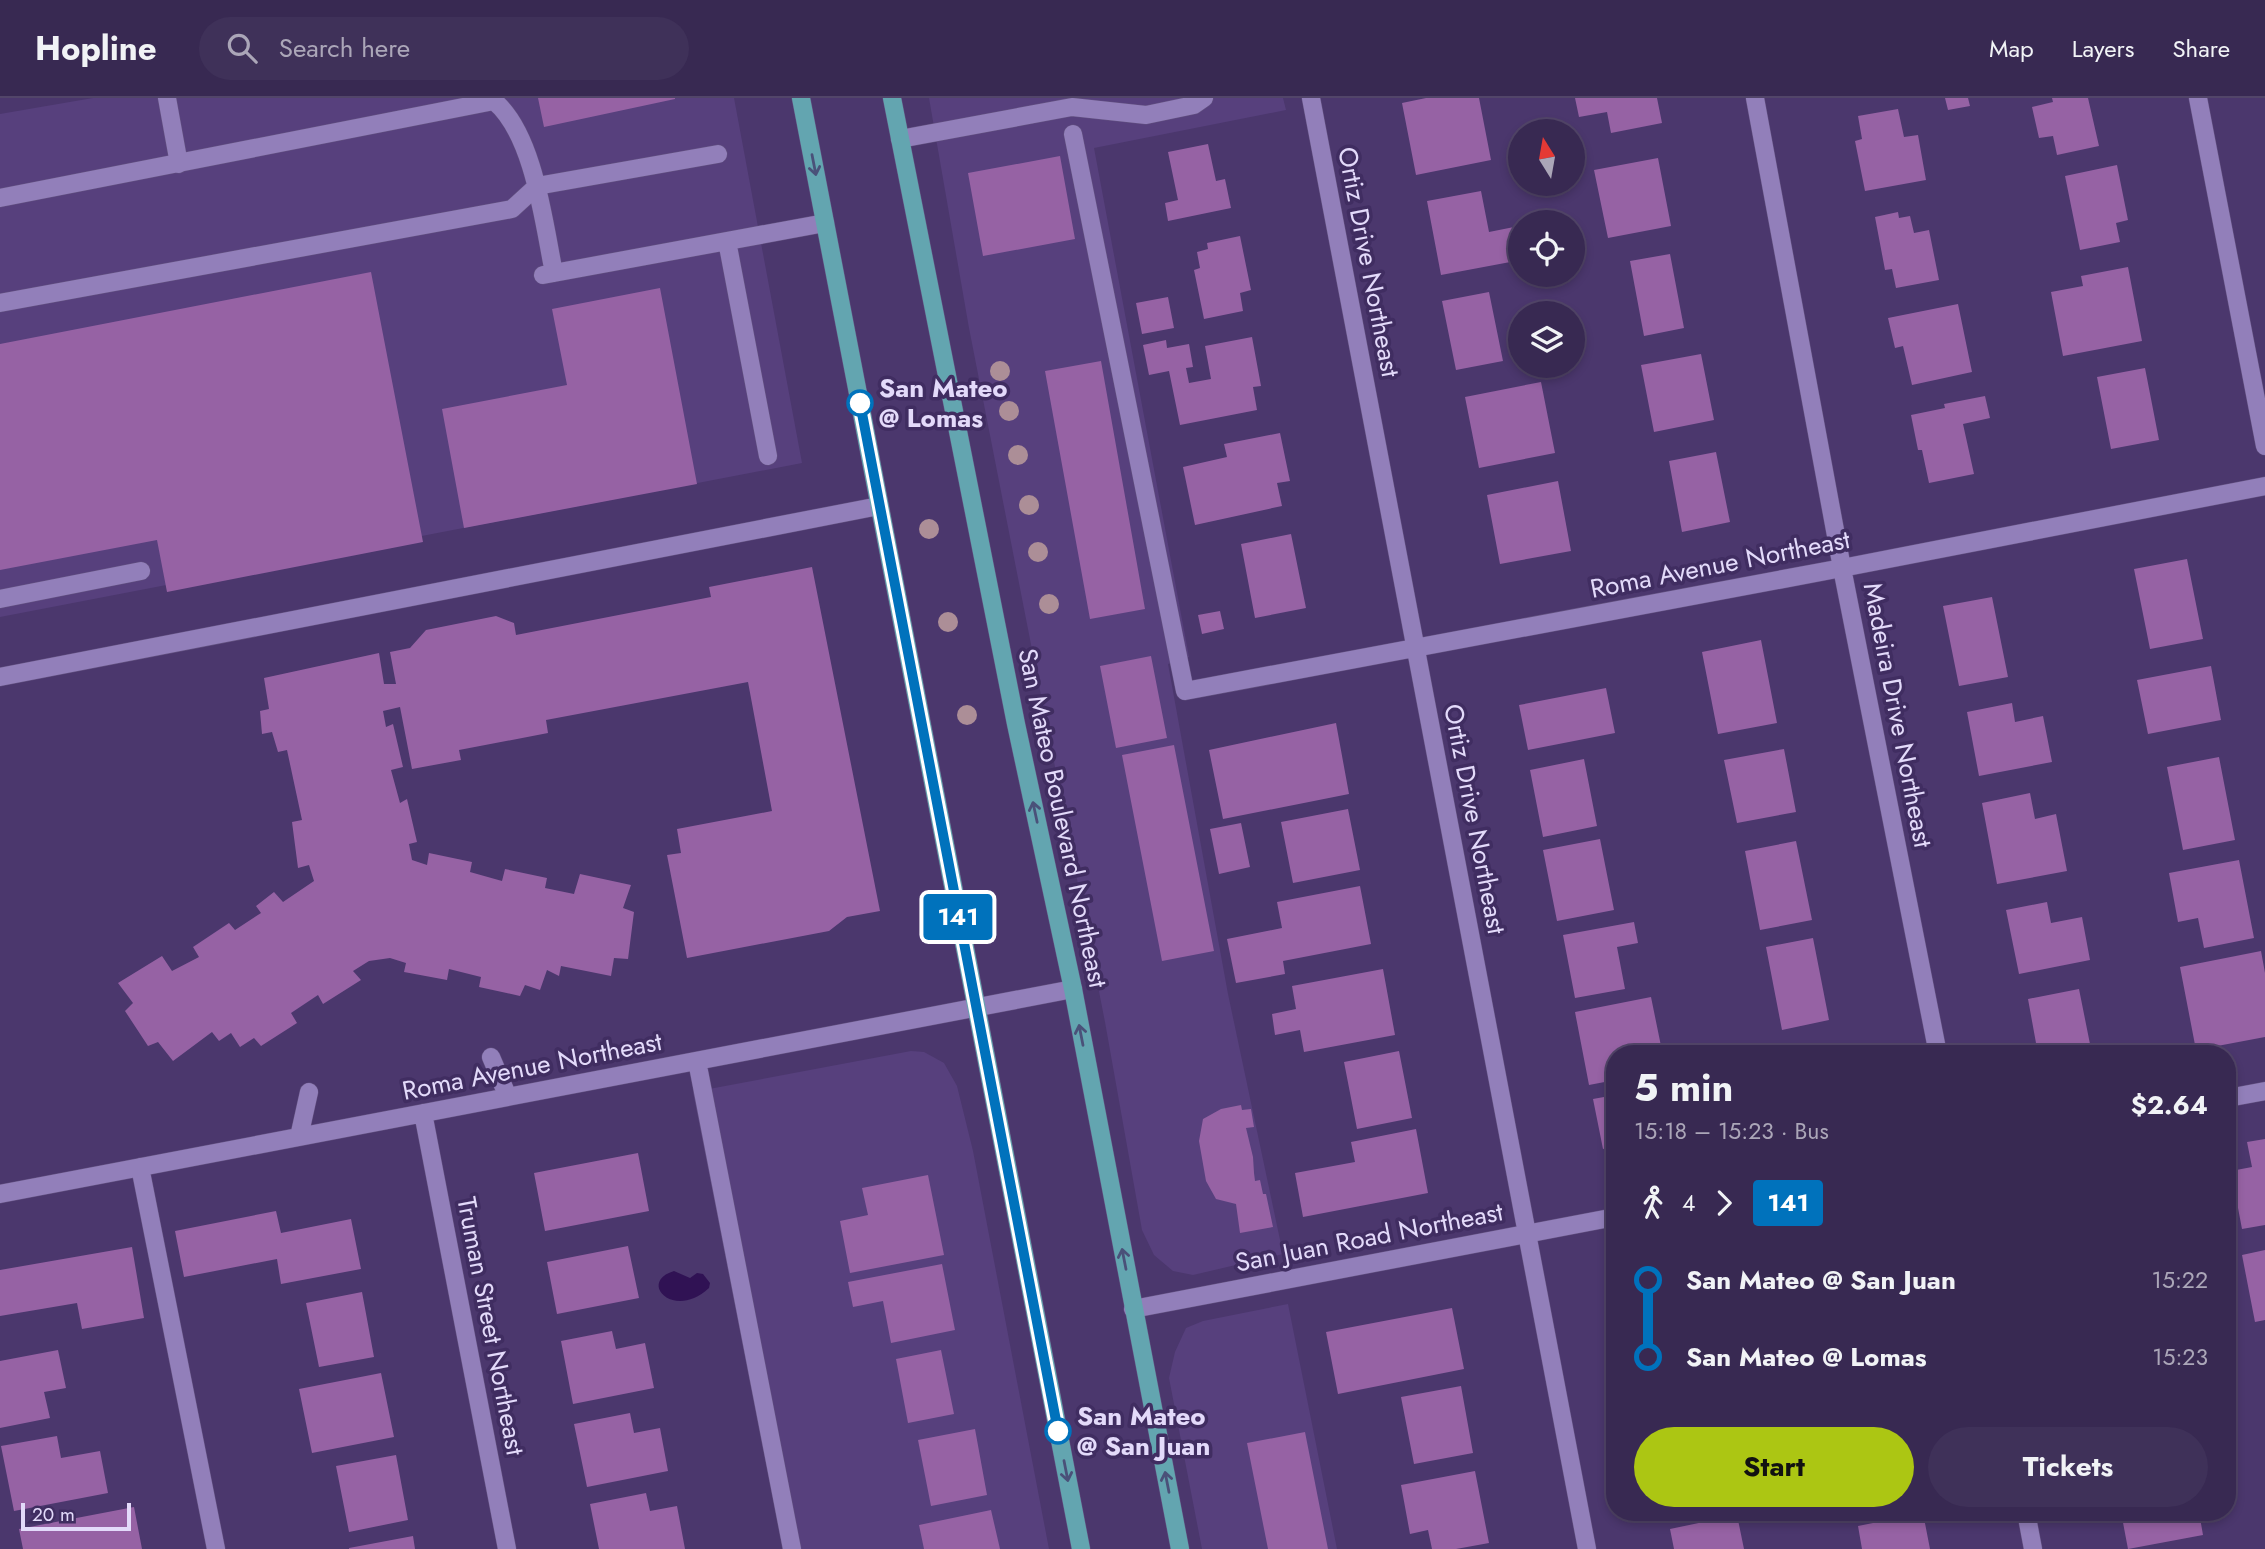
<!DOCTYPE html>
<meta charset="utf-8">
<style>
:root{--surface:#382952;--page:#3f3159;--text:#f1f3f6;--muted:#aba6b8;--line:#524569;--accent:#acc613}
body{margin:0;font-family:Jost,sans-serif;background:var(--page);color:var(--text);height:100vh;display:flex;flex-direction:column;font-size:26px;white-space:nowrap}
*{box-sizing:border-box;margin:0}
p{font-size:23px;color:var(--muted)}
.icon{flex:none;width:38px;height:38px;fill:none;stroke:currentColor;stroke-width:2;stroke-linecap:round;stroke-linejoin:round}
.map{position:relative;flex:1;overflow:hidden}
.sheet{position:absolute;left:1606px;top:947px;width:630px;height:476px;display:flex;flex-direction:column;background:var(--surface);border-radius:28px;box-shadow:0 4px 10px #0003,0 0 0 2px var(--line)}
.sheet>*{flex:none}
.badge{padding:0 14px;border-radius:5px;font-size:24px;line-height:46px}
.needle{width:46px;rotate:349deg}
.controls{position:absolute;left:1508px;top:21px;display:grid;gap:14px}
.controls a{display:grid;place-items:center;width:77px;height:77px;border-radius:50%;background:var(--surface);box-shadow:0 4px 10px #0003,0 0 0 2px var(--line);font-size:35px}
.scale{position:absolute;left:21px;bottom:18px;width:110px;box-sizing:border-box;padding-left:7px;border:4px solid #e3dafa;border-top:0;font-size:19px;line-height:24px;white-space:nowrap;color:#e3dafa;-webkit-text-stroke:5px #402d61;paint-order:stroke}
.map>.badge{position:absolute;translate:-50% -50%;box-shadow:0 0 0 4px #fff}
.legs{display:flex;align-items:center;gap:10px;height:77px;padding:0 28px;font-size:23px}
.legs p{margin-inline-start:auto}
.head{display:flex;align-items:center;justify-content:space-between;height:119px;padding:0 28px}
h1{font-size:38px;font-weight:700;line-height:52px}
.action{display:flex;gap:14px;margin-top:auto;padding:14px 28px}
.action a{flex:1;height:80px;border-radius:42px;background:var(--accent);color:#111;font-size:28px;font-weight:700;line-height:80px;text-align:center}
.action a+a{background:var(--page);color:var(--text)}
ul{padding:0 28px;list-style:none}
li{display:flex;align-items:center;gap:24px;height:77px;font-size:26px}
li i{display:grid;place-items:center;width:10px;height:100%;margin:0 9px;background:currentColor}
li i::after{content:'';width:18px;height:18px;margin:-9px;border:5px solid;border-radius:50%;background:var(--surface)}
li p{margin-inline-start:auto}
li:first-child i{background:linear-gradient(#0000 50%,currentColor 0)}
li:last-child i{background:linear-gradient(currentColor 50%,#0000 0)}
header{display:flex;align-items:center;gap:42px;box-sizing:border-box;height:98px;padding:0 35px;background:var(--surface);border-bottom:2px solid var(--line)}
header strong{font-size:33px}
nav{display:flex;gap:38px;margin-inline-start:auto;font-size:24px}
.search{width:490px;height:63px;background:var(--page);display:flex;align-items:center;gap:18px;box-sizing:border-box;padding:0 24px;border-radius:38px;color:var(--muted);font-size:26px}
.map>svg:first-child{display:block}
</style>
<header>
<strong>Hopline</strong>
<div class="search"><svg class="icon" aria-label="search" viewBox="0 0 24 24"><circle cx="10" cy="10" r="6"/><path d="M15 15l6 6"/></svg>Search here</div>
<nav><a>Map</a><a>Layers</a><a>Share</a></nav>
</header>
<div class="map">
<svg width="2265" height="1451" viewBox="0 0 2265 1451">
<rect width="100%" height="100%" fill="#4b376d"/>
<path fill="#57407d" d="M93 0H734L802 365 0 519V16Z
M929 0H1283L1286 12 1094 50 1189 559 1168 566 1228 896 1283 1156 1193 1177 1173 1173 1154 1157 1142 1132 1105 924 969 230Z
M911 953 924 954 944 965 957 988 973 1053 1049 1451H783L693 994Z
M1288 1206 1337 1451H1202L1169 1280 1175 1254 1186 1230 1203 1223Z"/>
<path fill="#301254" d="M674 1173 690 1180 697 1175 703 1176 710 1185 709 1190C674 1223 637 1184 674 1173Z"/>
<path fill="#9662a4" d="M538 0H675V1L544 29Z
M1426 0H1479L1491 62 1416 77 1402 5Z
M1575 0H1657L1662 25 1611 35 1607 14 1579 19Z
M1945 0H1968L1970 8 1948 12Z
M2052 0H2088L2099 48 2057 57 2053 38 2039 40 2032 9 2053 4Z
M1898 11 1904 39 1918 37 1926 82 1865 93 1855 43 1862 41 1858 18Z
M1208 46 1216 83 1225 81 1231 110 1168 123 1165 105 1178 102 1168 54Z
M1060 58 1075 141 983 158 968 75Z
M1658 60 1671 128 1608 140 1594 72Z
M2117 67 2128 122 2116 125 2120 144 2080 152 2065 78Z
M1481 93 1489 134 1519 128 1521 162 1441 177 1427 103Z
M1898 114 1899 120 1910 118 1914 135 1929 132 1939 182 1896 190 1892 171 1885 172 1875 119Z
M1240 138 1251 192 1240 195 1243 213 1204 221 1194 172 1200 170 1197 154 1208 151 1207 145Z
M1670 156 1684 230 1644 238 1630 163Z
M2128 169 2142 243 2063 258 2051 194 2083 188 2081 178Z
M371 174 423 444 167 494 157 442 0 472V246Z
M660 190 697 386 464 430 442 311 567 287 552 211Z
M1489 194 1503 263 1456 272 1442 203Z
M1168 199 1174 230 1142 236 1136 205Z
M1958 206 1972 274 1912 287 1903 248 1895 250 1888 220Z
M1252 239 1261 288 1253 289 1257 312 1180 327 1169 273 1149 277 1143 247 1166 242 1167 250 1189 246 1193 269 1186 270 1189 285 1211 281 1205 248Z
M1701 256 1714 322 1654 334 1641 267Z
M1101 263 1145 511 1090 521 1045 273Z
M2145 270 2159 342 2111 351 2097 279Z
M1541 284 1555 355 1479 370 1465 299Z
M1985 298 1990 320 1963 326 1974 376 1929 385 1922 352H1918L1911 317 1945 310 1944 306Z
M1280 335 1290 383 1277 385 1282 408 1195 427 1183 369 1227 359 1224 346Z
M1716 354 1730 424 1682 434 1669 363Z
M1558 383 1571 453 1500 466 1487 397Z
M1291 436 1306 510 1255 520 1241 446Z
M2187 461 2203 541 2150 551 2134 471Z
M812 469 880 813 847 819 829 833 687 860 667 757 681 755 677 731 772 713 748 584 546 622 548 635 459 652 461 662 412 671 400 609 383 613 386 629 393 626 403 669 391 672 400 705 407 701 417 744 409 746 412 762 427 767 429 755 472 764 470 774 502 783 505 771 547 780 545 790 574 796 580 776 631 787 623 810 634 814 628 861 614 860 611 878 561 868 559 878 547 872 540 892 525 887 520 898 479 889 481 879 449 871 447 882 404 874 406 865 390 860 369 863 353 873 361 882 323 906 318 897 291 915 297 925 261 948 254 940 240 949 231 935 219 943 212 934 173 963 158 944 148 948 125 913 133 905 118 885 162 858 172 873 199 859 193 849 229 825 235 832 261 815 256 808 274 794 283 804 314 783 309 767 298 770 292 724 302 722 287 652 278 654 272 634 262 636 260 613 269 611 264 580 379 555 384 586H396L390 554 410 550 426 532 496 518 514 525 516 537 711 499 709 489Z
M1992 499 2008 579 1959 588 1943 508Z
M1220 513 1224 531 1202 536 1198 517Z
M1761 542 1777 625 1718 636 1702 554Z
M1151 558 1167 640 1116 650 1100 568Z
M2211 568 2221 622 2148 636 2137 582Z
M1606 590 1615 635 1528 652 1519 607Z
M2012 605 2015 624 2043 618 2052 664 1979 678 1967 614Z
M1336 625 1349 696 1223 721 1209 652Z
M1174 647 1214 853 1162 863 1122 657Z
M1784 651 1796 714 1737 725 1724 662Z
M2219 659 2235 742 2183 752 2167 669Z
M1584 661 1597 728 1543 739 1530 672Z
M2030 695 2035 721 2056 716 2067 773 1997 786 1982 705Z
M1348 711 1360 772 1293 785 1281 724Z
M1241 725 1250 769 1219 776 1210 731Z
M1600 741 1614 812 1557 823 1543 752Z
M1796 743 1812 822 1760 832 1745 753Z
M2239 762 2254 840 2204 850 2198 820 2178 824 2169 775Z
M1360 788 1371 846 1283 863 1285 876 1236 885 1227 841 1282 830 1277 804Z
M2047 804 2051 825 2082 819 2090 862 2019 876 2006 812Z
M1634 824 1638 845 1617 849 1625 891 1575 900 1563 837Z
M1813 840 1829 922 1782 932 1766 849Z
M2261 853 2265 875V939L2196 952 2180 869Z
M1383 871 1395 937 1304 954 1300 932 1275 937 1272 916 1296 911 1292 888Z
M2079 891 2092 956H2038L2028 901Z
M1651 899 1661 948 1637 953 1638 956H1615V982L1589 987 1575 914Z
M1834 948 1836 956H1800V954Z
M1399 953 1412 1020 1357 1031 1344 964Z
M1615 997V1048L1603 1051 1593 1001Z
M1241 1007 1242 1012 1251 1011 1254 1029 1246 1030 1253 1059 1254 1075 1255 1083 1260 1082 1263 1096H1266L1273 1129 1240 1135 1236 1106 1216 1101 1206 1083 1199 1043 1203 1021 1221 1011Z
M1416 1031 1428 1095 1303 1119 1295 1075 1355 1064 1351 1044Z
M2265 1041V1127L2242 1131 2231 1073 2252 1069 2247 1044Z
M638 1055 649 1113 545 1133 534 1075Z
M928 1077 944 1157 850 1175 840 1123 868 1117 862 1090Z
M276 1113 281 1135 351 1121 361 1171 281 1186 277 1161 184 1179 175 1133Z
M628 1148 639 1200 557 1216 547 1164Z
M132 1149 144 1220 82 1231 77 1205 0 1218V1172Z
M2265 1152V1222L2255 1224 2242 1157Z
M942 1166 955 1232 891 1245 883 1203 853 1209 848 1184Z
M362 1194 374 1259 319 1269 306 1205Z
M1452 1210 1464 1271 1338 1296 1326 1234Z
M612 1233 616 1251 645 1245 654 1290 573 1306 561 1243Z
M58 1252 66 1290 44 1294 50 1320 0 1330V1263Z
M941 1252 954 1316 908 1325 896 1261Z
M381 1275 394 1339 312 1355 299 1291Z
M1461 1288 1473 1355 1414 1366 1401 1299Z
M630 1315 634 1335 660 1330 668 1373 587 1389 574 1326Z
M975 1331 987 1397 931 1408 918 1342Z
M1305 1334 1328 1451H1268L1247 1345Z
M57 1338 61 1360 100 1353 108 1395 14 1413 1 1348Z
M396 1357 408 1422 349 1434 336 1368Z
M1475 1373 1489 1445 1456 1451H1432L1428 1432 1410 1436 1401 1387Z
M646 1395 650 1413 677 1408 685 1451H599L590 1406Z
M134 1409 142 1451H23L19 1431Z
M991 1412 1000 1451H924L919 1427Z
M2121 1414H2199L2203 1437 2128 1451Z
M1923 1415 1930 1451H1862L1858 1428Z
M1737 1417 1744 1451H1674L1670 1431Z
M413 1438 415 1451H349V1450Z"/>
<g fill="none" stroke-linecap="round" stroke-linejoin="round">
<defs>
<path id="minor" d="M167 0 179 66
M1311 0 1587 1451
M1755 0 1842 470 1938 956
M2198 0 2265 348
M1073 36 1185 593 1842 470 2265 388
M900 41 1072 9 1146 17 1194 7 1204 0
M0 100 494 3C534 36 544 126 554 175
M727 143 768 358
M543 177 825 125
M0 205 512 111 537 88 718 56
M0 501 141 473
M0 579 879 408
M491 959 508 999
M697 963 792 1451
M2228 1000 2265 993
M423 1015 507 1451
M299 1039 309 994
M140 1069 216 1451
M0 1096 1073 891
M1133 1211 1615 1119
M2026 1414 2033 1451"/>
<path id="major" d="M801 0 1081 1451
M892 0 1016 626 1073 891 1180 1451"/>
</defs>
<use href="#minor" stroke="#635280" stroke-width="19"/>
<use href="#major" stroke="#635280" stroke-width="19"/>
<use href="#minor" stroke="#927fba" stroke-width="18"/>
<use href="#major" stroke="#63a5b0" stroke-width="18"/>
</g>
<g fill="#ac8e97">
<circle cx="1000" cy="273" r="10"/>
<circle cx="1009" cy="313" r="10"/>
<circle cx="1018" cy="357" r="10"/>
<circle cx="1029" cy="407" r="10"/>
<circle cx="929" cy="431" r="10"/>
<circle cx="1038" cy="454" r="10"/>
<circle cx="1049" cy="506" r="10"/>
<circle cx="948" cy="524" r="10"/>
<circle cx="967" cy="617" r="10"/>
</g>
<defs><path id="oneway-shaft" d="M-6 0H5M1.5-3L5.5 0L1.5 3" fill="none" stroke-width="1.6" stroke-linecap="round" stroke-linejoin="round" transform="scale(1.75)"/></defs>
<g stroke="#4a5179">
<use href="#oneway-shaft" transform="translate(814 67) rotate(79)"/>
<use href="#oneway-shaft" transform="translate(1035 714) rotate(-102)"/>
<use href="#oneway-shaft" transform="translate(1081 937) rotate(-101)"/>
<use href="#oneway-shaft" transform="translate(1124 1161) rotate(-101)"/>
<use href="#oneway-shaft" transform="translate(1066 1373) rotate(79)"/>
<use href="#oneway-shaft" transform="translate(1167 1384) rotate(-101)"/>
</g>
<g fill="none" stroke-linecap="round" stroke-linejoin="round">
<defs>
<path id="line-1" d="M860 305 1058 1333"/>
</defs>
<use href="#line-1" stroke="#fff" stroke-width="16"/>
<use href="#line-1" stroke="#0072bc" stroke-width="10"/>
</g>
<g fill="#fff" stroke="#0072bc" stroke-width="3.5">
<circle cx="860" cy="305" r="12"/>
<circle cx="1058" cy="1333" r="12"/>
</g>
<g text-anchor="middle" stroke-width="7" stroke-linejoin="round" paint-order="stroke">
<g font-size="26" fill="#e3dafa" stroke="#402d61">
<text transform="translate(1369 164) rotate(79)" y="9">Ortiz Drive Northeast</text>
<text transform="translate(1720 466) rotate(-11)" y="9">Roma Avenue Northeast</text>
<text transform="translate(1898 617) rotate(79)" y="9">Madeira Drive Northeast</text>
<text transform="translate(1063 720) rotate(78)" y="9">San Mateo Boulevard Northeast</text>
<text transform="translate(1475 721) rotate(79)" y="9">Ortiz Drive Northeast</text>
<text transform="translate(532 968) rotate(-11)" y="9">Roma Avenue Northeast</text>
<text transform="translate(1369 1139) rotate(-11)" y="9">San Juan Road Northeast</text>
<text transform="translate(491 1228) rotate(79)" y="9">Truman Street Northeast</text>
</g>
<g font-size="26" font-weight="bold" fill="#e3dafa" stroke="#402d61" text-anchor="start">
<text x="879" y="299">San Mateo<tspan x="879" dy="30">@ Lomas</tspan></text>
<text x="1077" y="1327">San Mateo<tspan x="1077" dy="30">@ San Juan</tspan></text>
</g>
</g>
</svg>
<div class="controls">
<a><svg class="needle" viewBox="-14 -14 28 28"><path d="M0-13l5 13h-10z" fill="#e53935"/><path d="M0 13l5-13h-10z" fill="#aba6b8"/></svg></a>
<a><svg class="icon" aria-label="locate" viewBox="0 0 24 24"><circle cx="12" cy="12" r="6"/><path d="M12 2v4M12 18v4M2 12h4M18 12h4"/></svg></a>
<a><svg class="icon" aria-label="layers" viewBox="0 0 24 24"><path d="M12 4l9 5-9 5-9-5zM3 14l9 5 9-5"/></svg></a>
</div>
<div class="scale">20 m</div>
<b class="badge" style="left:958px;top:819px;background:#0072bc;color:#fff">141</b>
<section class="sheet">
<div class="head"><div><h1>5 min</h1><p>15:18 – 15:23 · Bus</p></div><b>$2.64</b></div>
<div class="legs"><svg class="icon" aria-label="walk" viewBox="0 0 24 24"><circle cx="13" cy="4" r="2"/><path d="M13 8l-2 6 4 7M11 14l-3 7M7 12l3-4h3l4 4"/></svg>4<svg class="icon" aria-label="forward" viewBox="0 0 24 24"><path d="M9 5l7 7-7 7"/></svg><b class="badge" style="background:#0072bc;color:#fff">141</b></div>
<ul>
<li><i style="color:#0072bc"></i><b>San Mateo @ San Juan</b><p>15:22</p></li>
<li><i style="color:#0072bc"></i><b>San Mateo @ Lomas</b><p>15:23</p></li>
</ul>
<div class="action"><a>Start</a><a>Tickets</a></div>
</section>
</div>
